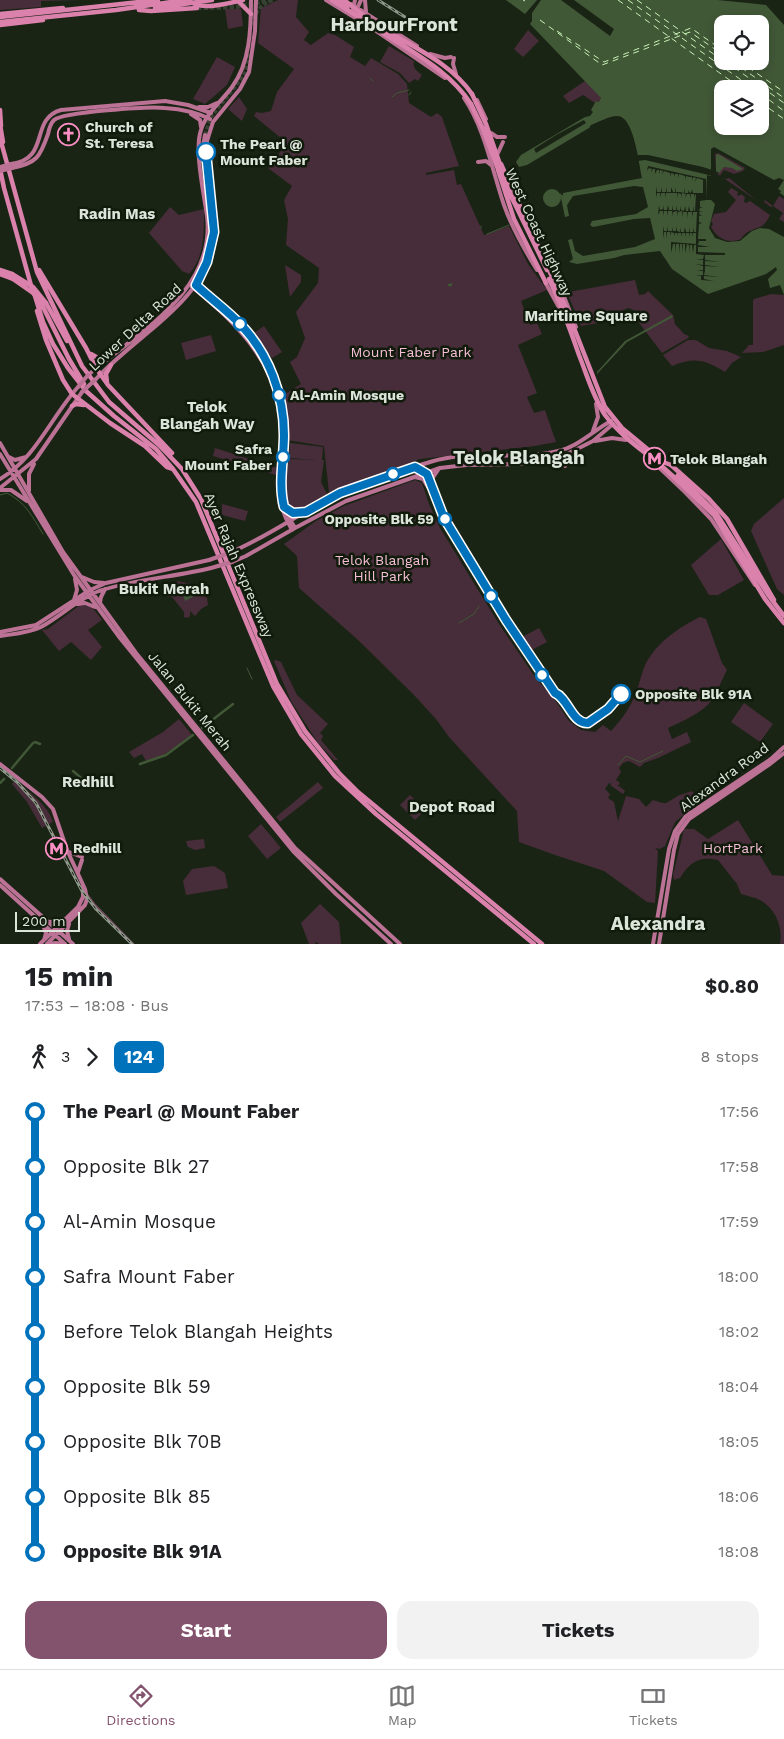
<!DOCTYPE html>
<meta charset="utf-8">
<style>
:root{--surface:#fff;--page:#f2f2f2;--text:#202124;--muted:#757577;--line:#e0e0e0;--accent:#83526c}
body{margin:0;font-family:"Work Sans",sans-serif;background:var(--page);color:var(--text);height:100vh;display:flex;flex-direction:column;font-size:19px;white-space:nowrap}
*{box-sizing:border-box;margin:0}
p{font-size:16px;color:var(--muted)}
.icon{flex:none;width:28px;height:28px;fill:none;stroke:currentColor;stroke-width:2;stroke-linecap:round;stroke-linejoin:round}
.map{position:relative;height:944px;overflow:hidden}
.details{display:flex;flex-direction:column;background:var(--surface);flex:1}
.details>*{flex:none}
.badge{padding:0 10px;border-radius:8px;font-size:18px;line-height:32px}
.buttons{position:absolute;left:714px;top:15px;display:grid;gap:10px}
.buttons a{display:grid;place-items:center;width:55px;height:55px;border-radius:10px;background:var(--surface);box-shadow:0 2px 8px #0003;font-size:25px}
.scale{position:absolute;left:15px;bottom:12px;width:65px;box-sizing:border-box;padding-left:5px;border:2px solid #dde5da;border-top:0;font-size:14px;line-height:18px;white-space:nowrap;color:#dde5da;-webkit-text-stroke:4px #101b0c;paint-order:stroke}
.map>.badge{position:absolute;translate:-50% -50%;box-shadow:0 0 0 2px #fff}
.legs{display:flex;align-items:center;gap:8px;height:55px;padding:0 25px;font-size:16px}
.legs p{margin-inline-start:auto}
.summary{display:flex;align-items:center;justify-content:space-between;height:85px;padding:0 25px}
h1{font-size:28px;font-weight:700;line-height:38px}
.button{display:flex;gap:10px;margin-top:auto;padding:10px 25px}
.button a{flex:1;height:58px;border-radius:15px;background:var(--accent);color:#fff;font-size:20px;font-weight:700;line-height:58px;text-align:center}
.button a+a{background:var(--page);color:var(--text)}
ul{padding:0 25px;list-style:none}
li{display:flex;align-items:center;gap:18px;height:55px;font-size:19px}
li i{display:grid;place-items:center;width:8px;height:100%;margin:0 6px;background:currentColor}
li i::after{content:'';width:12px;height:12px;margin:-6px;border:4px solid;border-radius:50%;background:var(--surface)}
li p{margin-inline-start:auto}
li:first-child i{background:linear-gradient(#0000 50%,currentColor 0)}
li:last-child i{background:linear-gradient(currentColor 50%,#0000 0)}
.tabs{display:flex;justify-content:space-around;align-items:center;height:70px;border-top:1px solid var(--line);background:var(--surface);font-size:14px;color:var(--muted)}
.tabs a{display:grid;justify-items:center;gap:2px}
.tabs .current{color:var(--accent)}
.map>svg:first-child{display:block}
</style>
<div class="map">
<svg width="784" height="944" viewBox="0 0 784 944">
<rect width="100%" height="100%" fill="#1a2415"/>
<path fill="#472c39" d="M0 0H82L41 1V7L0 10Z
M278 0H298L296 17 309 32 304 40 311 45 328 33 335 35 354 47 350 57 365 66 371 58 398 74 407 84 409 103 431 117 437 113 442 117 459 166 426 173V175L454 170 457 185 461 184 484 235 509 226 528 264 547 290 521 301 530 325 537 323 542 334 518 345 537 393 527 397 534 413 545 410 556 442 535 446 420 459 329 493 324 446 287 440 285 394 301 384 290 362 297 357 305 338 296 312 318 283 319 268 286 245 288 219 284 200 292 186 268 168 287 143 254 116 256 112 262 113 271 111 277 92 294 69 258 43 261 8Z
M225 9H241L243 26 228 29Z
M528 30 539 41 523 57 514 49Z
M389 46 414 61C412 68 417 71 422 75L418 81 415 79 409 83 400 73 380 62Z
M217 57 235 67 227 85 205 104 193 99Z
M585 81 600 96 601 98 600 102 596 101 595 103 583 95 569 103 563 96Z
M239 97 247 109 242 121 228 109Z
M718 153 745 168 743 171 734 174 724 170 720 176 726 179 729 178 756 200 713 171 718 174 722 168 728 166 737 171 716 155 715 170V154Z
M731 188 738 192 737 195 739 196 741 194 745 197 744 202 746 203 750 201 770 215C768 219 766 223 762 226 754 230 746 230 741 239 728 244 718 239 711 227L713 224 711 221 714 214 726 212 736 200 728 192Z
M779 196 784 199V222L779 219 783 213 773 206 771 207 764 202 765 200 773 206Z
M170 207 179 215 204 209C204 231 205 257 189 274L182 271 149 233Z
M285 265 301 275V282L290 297Z
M635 280 639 295 645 294 648 291 673 315 675 324 684 334 689 336 688 338 662 353 637 320 635 311 629 308 623 310 621 319 581 326 566 290 569 292Z
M771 294 784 295V345L763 352 742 353 749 345H753V301L754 299Z
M264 326 282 352 272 358 254 333Z
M211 335 216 351 186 360 181 343Z
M688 340H696L709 348 727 351 741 357 732 363 725 372C704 359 694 357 672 366L663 355Z
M290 443 323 447 322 460H324L321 482 327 494 300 509H295L290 507C283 492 286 475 289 459L318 460 289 458Z
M215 448 277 468 276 475 213 456Z
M415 480 422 483 429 504 440 528 499 624 535 677 555 700 569 721 581 730 595 732 603 725 611 731C622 719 631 707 636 692 640 683 641 674 645 665 657 642 678 628 700 617L706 619 722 663 727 670C722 679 718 691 712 700 702 713 683 721 668 728L672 739 687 732 691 742 658 758 644 763 640 767 629 761 623 763 619 768 621 772 616 780 620 783 617 787 619 786 625 791 623 794 610 785 612 784 609 783 605 789 610 794 608 798 614 802 618 821 626 796 639 799 646 807 653 800C668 805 664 804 676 797 681 794 687 793 692 791L700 801 675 822 665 846 660 849 655 848 658 851 655 903 647 902 604 871 555 855 519 842 517 811 449 737 436 719 413 694 357 639 299 588 297 556 284 544 316 521 344 506Z
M784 498V595L777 589 751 531 754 524Z
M222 504 248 511 245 521 222 515Z
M721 539 744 580 718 595H709L691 565Z
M177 581 196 585 202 594 207 598 208 605 201 609 195 616 190 611V616L188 618 184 617V612L172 597H168L162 590 163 586 166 583 174 584Z
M80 605 92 607 102 620 88 630 102 647 91 660 71 642 59 651 42 630 48 629Z
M539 628 547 642 530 651 522 637Z
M276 660 281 662 297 695 328 724 320 733 323 736 321 740 338 760H334L318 743 291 701 274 661Z
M744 703 773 724 760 742 731 722Z
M179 719 192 735 165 754 146 761 142 754 134 758 129 752 163 732Z
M15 780C29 793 47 803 53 822L42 828 27 802 12 784Z
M318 782 323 788 280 822 276 817Z
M410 795 425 810 415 820 400 805Z
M738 820 772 875 784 876V944H780C783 927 776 909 760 900 754 897 747 896 741 894L737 884 718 860C699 856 690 862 680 878L674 880 673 875 684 829H694L708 839Z
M261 824 281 848 267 859 248 836Z
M204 839 205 848 195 850 188 847 186 841Z
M214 866 225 873 228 888 186 895 183 881 192 869Z
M320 904 339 922 341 944H319L316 942 315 944H309L301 923Z"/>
<path fill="#415837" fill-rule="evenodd" d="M506 0H537L525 14Z
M541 0H561L610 36 614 29 574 0H717L748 3 766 5 784 25V196L780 193 781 191 778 189 784 180 779 178 774 180 714 147 711 149V176L707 175 706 200H711L715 204 709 228 715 238 727 242 740 241 752 231 760 228 769 229 784 237V295L780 285 770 288 768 279 777 270 776 267 766 274 708 294 672 269 660 251 624 255 614 258 577 264 569 262 573 259 568 240 572 239 575 251 583 256 635 247 655 239 650 218 634 219 593 227 590 225 592 221 636 214 648 207 643 187 634 186 573 196 567 205 569 216 565 217 560 193 563 196V193L642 178C639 165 634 115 617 116 609 116 599 122 591 125L589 128 527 165 519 167 516 162 521 155 585 117 590 116 593 112 591 110 596 101 599 102 601 98 530 24 532 21V13ZM722 24H760V61H722ZM722 89H760V126H722Z
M718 154 743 169 737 171 732 168 724 167 719 173 716 171V155Z
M543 198a9 9 0 1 1 18 0a9 9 0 1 1-18 0Z
M672 315 673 317 627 342 597 374V372L625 341Z
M189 586 196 588 200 593 185 601 182 591 186 587Z"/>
<path fill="#1a2415" d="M584 120 586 123 536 153 534 149 556 135Z
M637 155H648L703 167 712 170 713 176 645 160 638 161Z
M648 166 706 179V200L700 201V204H703H700V207L703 208H700L699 211 703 212H699L700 215H703L699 216V219L703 220 699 219V222L702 223 699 224 698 239H706V241H699L698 245 710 247H698V252L725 253V255H705V260L721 262 705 261V265L720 267 705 266V271L720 272 705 271 704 275 720 277 704 276V279L714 281 701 280V276H695L703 275V271L696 270H703V266L695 264 703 265V260L696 259H703L704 255 696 254V245H694L693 253 692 245H690V253L689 245 687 244 685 253V244H683L682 253V244H680L679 254V244H676L675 253V244H673L671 253V242L696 244V233H693V237L692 233H690V237L689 233H686L685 237V233H682V237L681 233H678V236L677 233H675L674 236V233L671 232 670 236V232H667V239L666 232H664L663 239V226L664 231H667L668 226V231H672V227L673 231H676L677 226V231L680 232 681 227V232H684L685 227 686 232H689V227L690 232H693V227L694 232H696L697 212H693V218L692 212H688L687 218V212H683V217L682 211 678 212V217L677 211 673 212V217L672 211H668L667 216V211H664L663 216V211H660L658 215 659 205 660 210 663 209V205L664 210H667L668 205 669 210H672L673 205V210H676L677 205V210L680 211V206L681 210 684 211 685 206 686 211H688L689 206 690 211H693L694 206V211H695L696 195 695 194 694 198V194H691L690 199V194H687L685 198 686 194 682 193 681 198V194L678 193V198L677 193H673V198V193H669V198V193H666L665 198V193H661V198L660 193H657L656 198V186L657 192H661V186L662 192H666L667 187V192H671V187L673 192H675L676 187V192H680V188V192L684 193 685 188V193H688L689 189V192L691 193 692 189 693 193H696V190V193H703V180L700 179V183V179L697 178 695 182 696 178 693 177 692 181V177H689L688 180 689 177 686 176 685 180V176L682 175 681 179 682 175 679 174 678 178V174H675L674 177V174L671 173 670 177V173L667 172 666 176 667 172 664 171 662 175 663 171 660 170 659 174V170H657L655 174V169H653L651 173 652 169 649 168 647 171Z"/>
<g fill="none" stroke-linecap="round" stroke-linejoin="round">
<path stroke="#415837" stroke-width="1" d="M370 78 373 81
M409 95 411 92
M392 97 397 93 409 90
M481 226V228
M487 234 509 225
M452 284 451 286H450L449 285Z
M0 495 7 493C26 503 32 516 43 534
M459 623 474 614 479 606
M247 668 252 679
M618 765 626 756 640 762 663 751"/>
<path stroke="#415837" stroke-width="2.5" d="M449 285H450
M202 728 233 704
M140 764 166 755 193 735
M12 768 33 743 35 742 40 744
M73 771 87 783 90 784
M0 783 4 779"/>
<path stroke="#c9f2b7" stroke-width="1" stroke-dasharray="6 5" stroke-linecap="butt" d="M523 0 525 1
M618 0 742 89
M628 0 754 89
M637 0 722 60
M540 20 602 65 690 32 722 54
M557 31 604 62 691 28 722 50
M725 61 784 103
M732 61 784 98
M739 61 784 92
M760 93 784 111
M760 102 784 119"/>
<path stroke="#374133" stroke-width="4" stroke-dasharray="4 2" stroke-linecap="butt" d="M252 25C254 12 261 4 273 0
M205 135 211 117 244 75 249 52"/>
<path stroke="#374133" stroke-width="4.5" stroke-dasharray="4.5 2" stroke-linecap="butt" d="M197 8 236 7 271 0"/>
<path stroke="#6e4a5b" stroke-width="2.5" d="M88 896 94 904 133 944"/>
<path stroke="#bb7295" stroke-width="4" d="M326 0 372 28 445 78
M365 0 366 12
M351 4 417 46
M357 9 361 0
M355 15 353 9 355 0
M430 54 445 58 451 57
M454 58 453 64 456 74
M464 98C485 129 492 170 504 205 512 228 524 249 537 270
M477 100 486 119
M199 107H208L217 103
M191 114 200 120 201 127
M491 133 497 137H505
M205 135 202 151 206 177
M498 153 503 142
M478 162 486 161 491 165
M11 164C51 159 29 119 61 110L165 101 188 105 211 113
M12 168C37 163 40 157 48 134 49 129 51 123 54 120 63 112 150 106 165 108 180 109 196 112 210 119
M547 260 561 289 576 327
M545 282 561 311
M196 285C211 299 227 311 241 325 269 355 285 396 284 436 284 459 276 485 284 508 287 515 291 521 295 528
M192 287C240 325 282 368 281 434 281 474 270 492 292 530
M88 375C137 333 216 292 207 216 204 194 194 150 201 130 206 113 222 101 232 87 250 63 251 29 251 0
M96 379C113 361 132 346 151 330 184 302 210 278 213 232L206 159 207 141 213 122 240 89 249 72 255 31 256 0
M593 431 598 417 596 404
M595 441 612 438 626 440
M0 443 63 552 136 653 295 848 400 944
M0 454 74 575 120 638 293 851 336 894 391 944
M9 457 15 460 26 457
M648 457 685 492 711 519 755 585
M554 460 560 462 565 466
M568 464 573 452
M415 477 423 479 428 487
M0 479C36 458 51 417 78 387
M430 482 438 470
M0 488 36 459 82 392
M0 490H11L27 501
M29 491V474L34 464
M285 508 293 513H301
M229 553C268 537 302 511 340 493 368 480 400 471 430 462 471 449 516 461 558 451 578 447 594 430 611 421
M232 562 246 556 295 528 346 501 440 468 466 465 519 464 561 457 593 441 613 424
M82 577 94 582 104 583
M74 600 77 590 75 579
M100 603 101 597 105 589
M78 604 85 603 95 607
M0 632 36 625 90 590 106 583 209 560
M0 636C13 634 29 633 41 627 61 616 78 599 99 591 135 579 175 577 211 568
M0 764 42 797 53 809 67 850 85 889 87 899 85 905 47 944
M69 852 82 857
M78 872 82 860
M0 879 73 944
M0 885 65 944
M49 922 64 921
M69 924 67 931 69 939
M43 925 46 933 44 940
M40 944 78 907 83 897V885
M49 944 56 943 63 944
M653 944 669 849 675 831 686 816 771 759 784 747
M659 944 674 850 678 834 689 819 770 764 784 753"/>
<path stroke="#da82ac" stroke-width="4.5" d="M238 1 251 14
M155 8 212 0
M139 10 151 11 197 8
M0 14 63 8
M0 17 158 0
M362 19 385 34
M0 22 116 10 185 0
M0 25 43 20
M472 94 486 124 511 196 547 270
M471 104 483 129 499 172
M0 110 1 126
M0 124 3 142
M0 138 37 272 82 366 109 402 159 445 182 469 201 499 277 684 305 731 339 773 358 792 542 944
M0 169 4 188 32 289
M498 170 514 219 546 283
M0 270 12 274
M39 270 86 348 96 368 108 385 172 453
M0 274 13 279
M35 296 43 322 53 344 68 368 86 391 114 416 156 449 173 469 196 502 273 686 301 734 335 776 376 814 534 944
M46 303 67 341
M42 305 69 359 84 384
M37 311 46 340 63 380 72 394 110 423 145 446 167 467 173 469
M91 354 98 358 108 359
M107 382 106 374 111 365
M72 406 76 404 84 405
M657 462 675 478
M671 465 709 499 727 519 774 600"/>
<defs>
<path id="rail" d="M378 0 405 17
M0 768 17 782 36 803 82 891 96 909 132 944"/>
</defs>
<use href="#rail" stroke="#90988c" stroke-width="3"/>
<use href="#rail" stroke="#101b0c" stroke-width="1" stroke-dasharray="4" stroke-linecap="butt"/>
<path stroke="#bb7295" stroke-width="4" d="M0 167 11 164
M0 171 12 168
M78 387 88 375
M82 392 96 379
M209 560 229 553
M211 568 232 562"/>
<path stroke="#da82ac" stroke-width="4.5" d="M189 0C198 12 229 3 243 0
M332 0 362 19
M338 0 348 6
M344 0C352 6 360 13 369 19 403 44 447 58 472 94
M385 34C417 55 450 72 471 104
M501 164 567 310 605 407 622 428 663 462 671 465
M12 274 33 287 46 303
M13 279 33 293 42 305
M549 279C561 304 570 329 579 355 587 375 593 397 605 415 619 434 639 448 657 462
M678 475 716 513 769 596 784 616
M675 478 714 515 765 599 784 623"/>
</g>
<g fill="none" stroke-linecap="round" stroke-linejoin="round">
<defs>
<path id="line-1" d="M206 152 214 232 207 262 196 285C211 299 228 311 242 326 269 355 284 395 284 435 284 459 278 483 284 507L293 513 306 512 340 493 415 467 427 474 444 518 506 620 555 693C568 698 572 724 588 723L608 709 621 694"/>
</defs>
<use href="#line-1" stroke="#fff" stroke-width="11"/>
<use href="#line-1" stroke="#0072bc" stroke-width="8"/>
</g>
<defs>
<symbol id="church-ring" viewBox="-11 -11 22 22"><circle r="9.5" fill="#101b0c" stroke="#fb8fc4" stroke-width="1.5"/><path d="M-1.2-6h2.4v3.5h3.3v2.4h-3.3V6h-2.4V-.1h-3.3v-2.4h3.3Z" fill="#fb8fc4"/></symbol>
<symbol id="metro-ring" viewBox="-11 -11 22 22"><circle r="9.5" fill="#101b0c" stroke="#fb8fc4" stroke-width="1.5"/><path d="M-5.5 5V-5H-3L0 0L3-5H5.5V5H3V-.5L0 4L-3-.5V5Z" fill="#fb8fc4"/></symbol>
</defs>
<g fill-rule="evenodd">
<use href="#church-ring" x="56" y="122" width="25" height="25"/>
<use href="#metro-ring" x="642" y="446" width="25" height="25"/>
<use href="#metro-ring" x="44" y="836" width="25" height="25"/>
</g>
<g fill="#fff" stroke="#0072bc" stroke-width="2.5">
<circle cx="206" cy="152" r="9"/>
<circle cx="240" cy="324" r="6"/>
<circle cx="279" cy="395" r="6"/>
<circle cx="283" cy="457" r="6"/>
<circle cx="393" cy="474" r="6"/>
<circle cx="445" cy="519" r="6"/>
<circle cx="491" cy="596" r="6"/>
<circle cx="542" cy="675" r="6"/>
<circle cx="621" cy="694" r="9"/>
</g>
<g text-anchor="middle" stroke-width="5" stroke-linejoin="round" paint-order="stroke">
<g font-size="14" font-weight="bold" fill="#dde5da" stroke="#101b0c" text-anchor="start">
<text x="85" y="132">Church of<tspan x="85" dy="16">St. Teresa</tspan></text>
<text x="670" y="464">Telok Blangah</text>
<text x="73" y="853">Redhill</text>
</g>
<g font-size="14" font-weight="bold" fill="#dde5da" stroke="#101b0c" text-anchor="start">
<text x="220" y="149">The Pearl @<tspan x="220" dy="16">Mount Faber</tspan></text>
<text x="290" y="400">Al-Amin Mosque</text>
<text x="272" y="454" text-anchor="end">Safra<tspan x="272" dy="16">Mount Faber</tspan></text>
<text x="434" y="524" text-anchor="end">Opposite Blk 59</text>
<text x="635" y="699">Opposite Blk 91A</text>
</g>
<g font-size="14" fill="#dde5da" stroke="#101b0c">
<text transform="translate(539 232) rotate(65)" y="5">West Coast Highway</text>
<text transform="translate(135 327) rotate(-43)" y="5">Lower Delta Road</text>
<text transform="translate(239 565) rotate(67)" y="5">Ayer Rajah Expressway</text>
<text transform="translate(190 701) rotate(51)" y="5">Jalan Bukit Merah</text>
<text transform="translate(724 777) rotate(-36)" y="5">Alexandra Road</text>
</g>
<g font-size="14" fill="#f7bed7" stroke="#101b0c">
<text x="411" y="357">Mount Faber Park</text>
<text x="382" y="565">Telok Blangah<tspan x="382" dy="16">Hill Park</tspan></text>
<text x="733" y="853">HortPark</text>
</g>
<g font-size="15" font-weight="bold" fill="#dde5da" stroke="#101b0c">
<text x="117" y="219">Radin Mas</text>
<text x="586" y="321">Maritime Square</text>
<text x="207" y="412">Telok<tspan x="207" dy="17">Blangah Way</tspan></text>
<text x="164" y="594">Bukit Merah</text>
<text x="88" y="787">Redhill</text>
<text x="452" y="812">Depot Road</text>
</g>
<g font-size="19" font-weight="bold" fill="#dde5da" stroke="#101b0c">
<text x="394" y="31">HarbourFront</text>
<text x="519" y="464">Telok Blangah</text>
<text x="658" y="930">Alexandra</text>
</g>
</g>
</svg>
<div class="buttons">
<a><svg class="icon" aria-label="locate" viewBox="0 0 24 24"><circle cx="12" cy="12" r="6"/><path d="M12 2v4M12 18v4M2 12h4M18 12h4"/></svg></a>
<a><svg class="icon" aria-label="layers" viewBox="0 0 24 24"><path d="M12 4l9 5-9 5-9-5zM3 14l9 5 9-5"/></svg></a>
</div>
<div class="scale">200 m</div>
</div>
<section class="details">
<div class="summary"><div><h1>15 min</h1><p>17:53 – 18:08 · Bus</p></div><b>$0.80</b></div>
<div class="legs"><svg class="icon" aria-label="walk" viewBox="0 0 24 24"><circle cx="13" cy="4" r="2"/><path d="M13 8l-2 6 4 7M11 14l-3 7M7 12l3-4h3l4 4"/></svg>3<svg class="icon" aria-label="forward" viewBox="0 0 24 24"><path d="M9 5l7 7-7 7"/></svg><b class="badge" style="background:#0072bc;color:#fff">124</b><p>8 stops</p></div>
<ul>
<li><i style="color:#0072bc"></i><b>The Pearl @ Mount Faber</b><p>17:56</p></li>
<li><i style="color:#0072bc"></i><span>Opposite Blk 27</span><p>17:58</p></li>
<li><i style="color:#0072bc"></i><span>Al-Amin Mosque</span><p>17:59</p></li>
<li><i style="color:#0072bc"></i><span>Safra Mount Faber</span><p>18:00</p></li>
<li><i style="color:#0072bc"></i><span>Before Telok Blangah Heights</span><p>18:02</p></li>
<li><i style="color:#0072bc"></i><span>Opposite Blk 59</span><p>18:04</p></li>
<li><i style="color:#0072bc"></i><span>Opposite Blk 70B</span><p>18:05</p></li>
<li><i style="color:#0072bc"></i><span>Opposite Blk 85</span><p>18:06</p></li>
<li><i style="color:#0072bc"></i><b>Opposite Blk 91A</b><p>18:08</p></li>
</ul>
<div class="button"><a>Start</a><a>Tickets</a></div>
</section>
<nav class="tabs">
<a class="current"><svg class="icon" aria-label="directions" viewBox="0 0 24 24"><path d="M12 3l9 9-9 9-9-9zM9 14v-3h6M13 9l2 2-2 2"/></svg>Directions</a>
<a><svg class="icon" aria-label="map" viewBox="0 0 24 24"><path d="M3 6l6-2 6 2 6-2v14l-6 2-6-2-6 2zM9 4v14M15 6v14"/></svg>Map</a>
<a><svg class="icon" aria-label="tickets" viewBox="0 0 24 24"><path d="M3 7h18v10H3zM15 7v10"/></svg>Tickets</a>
</nav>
